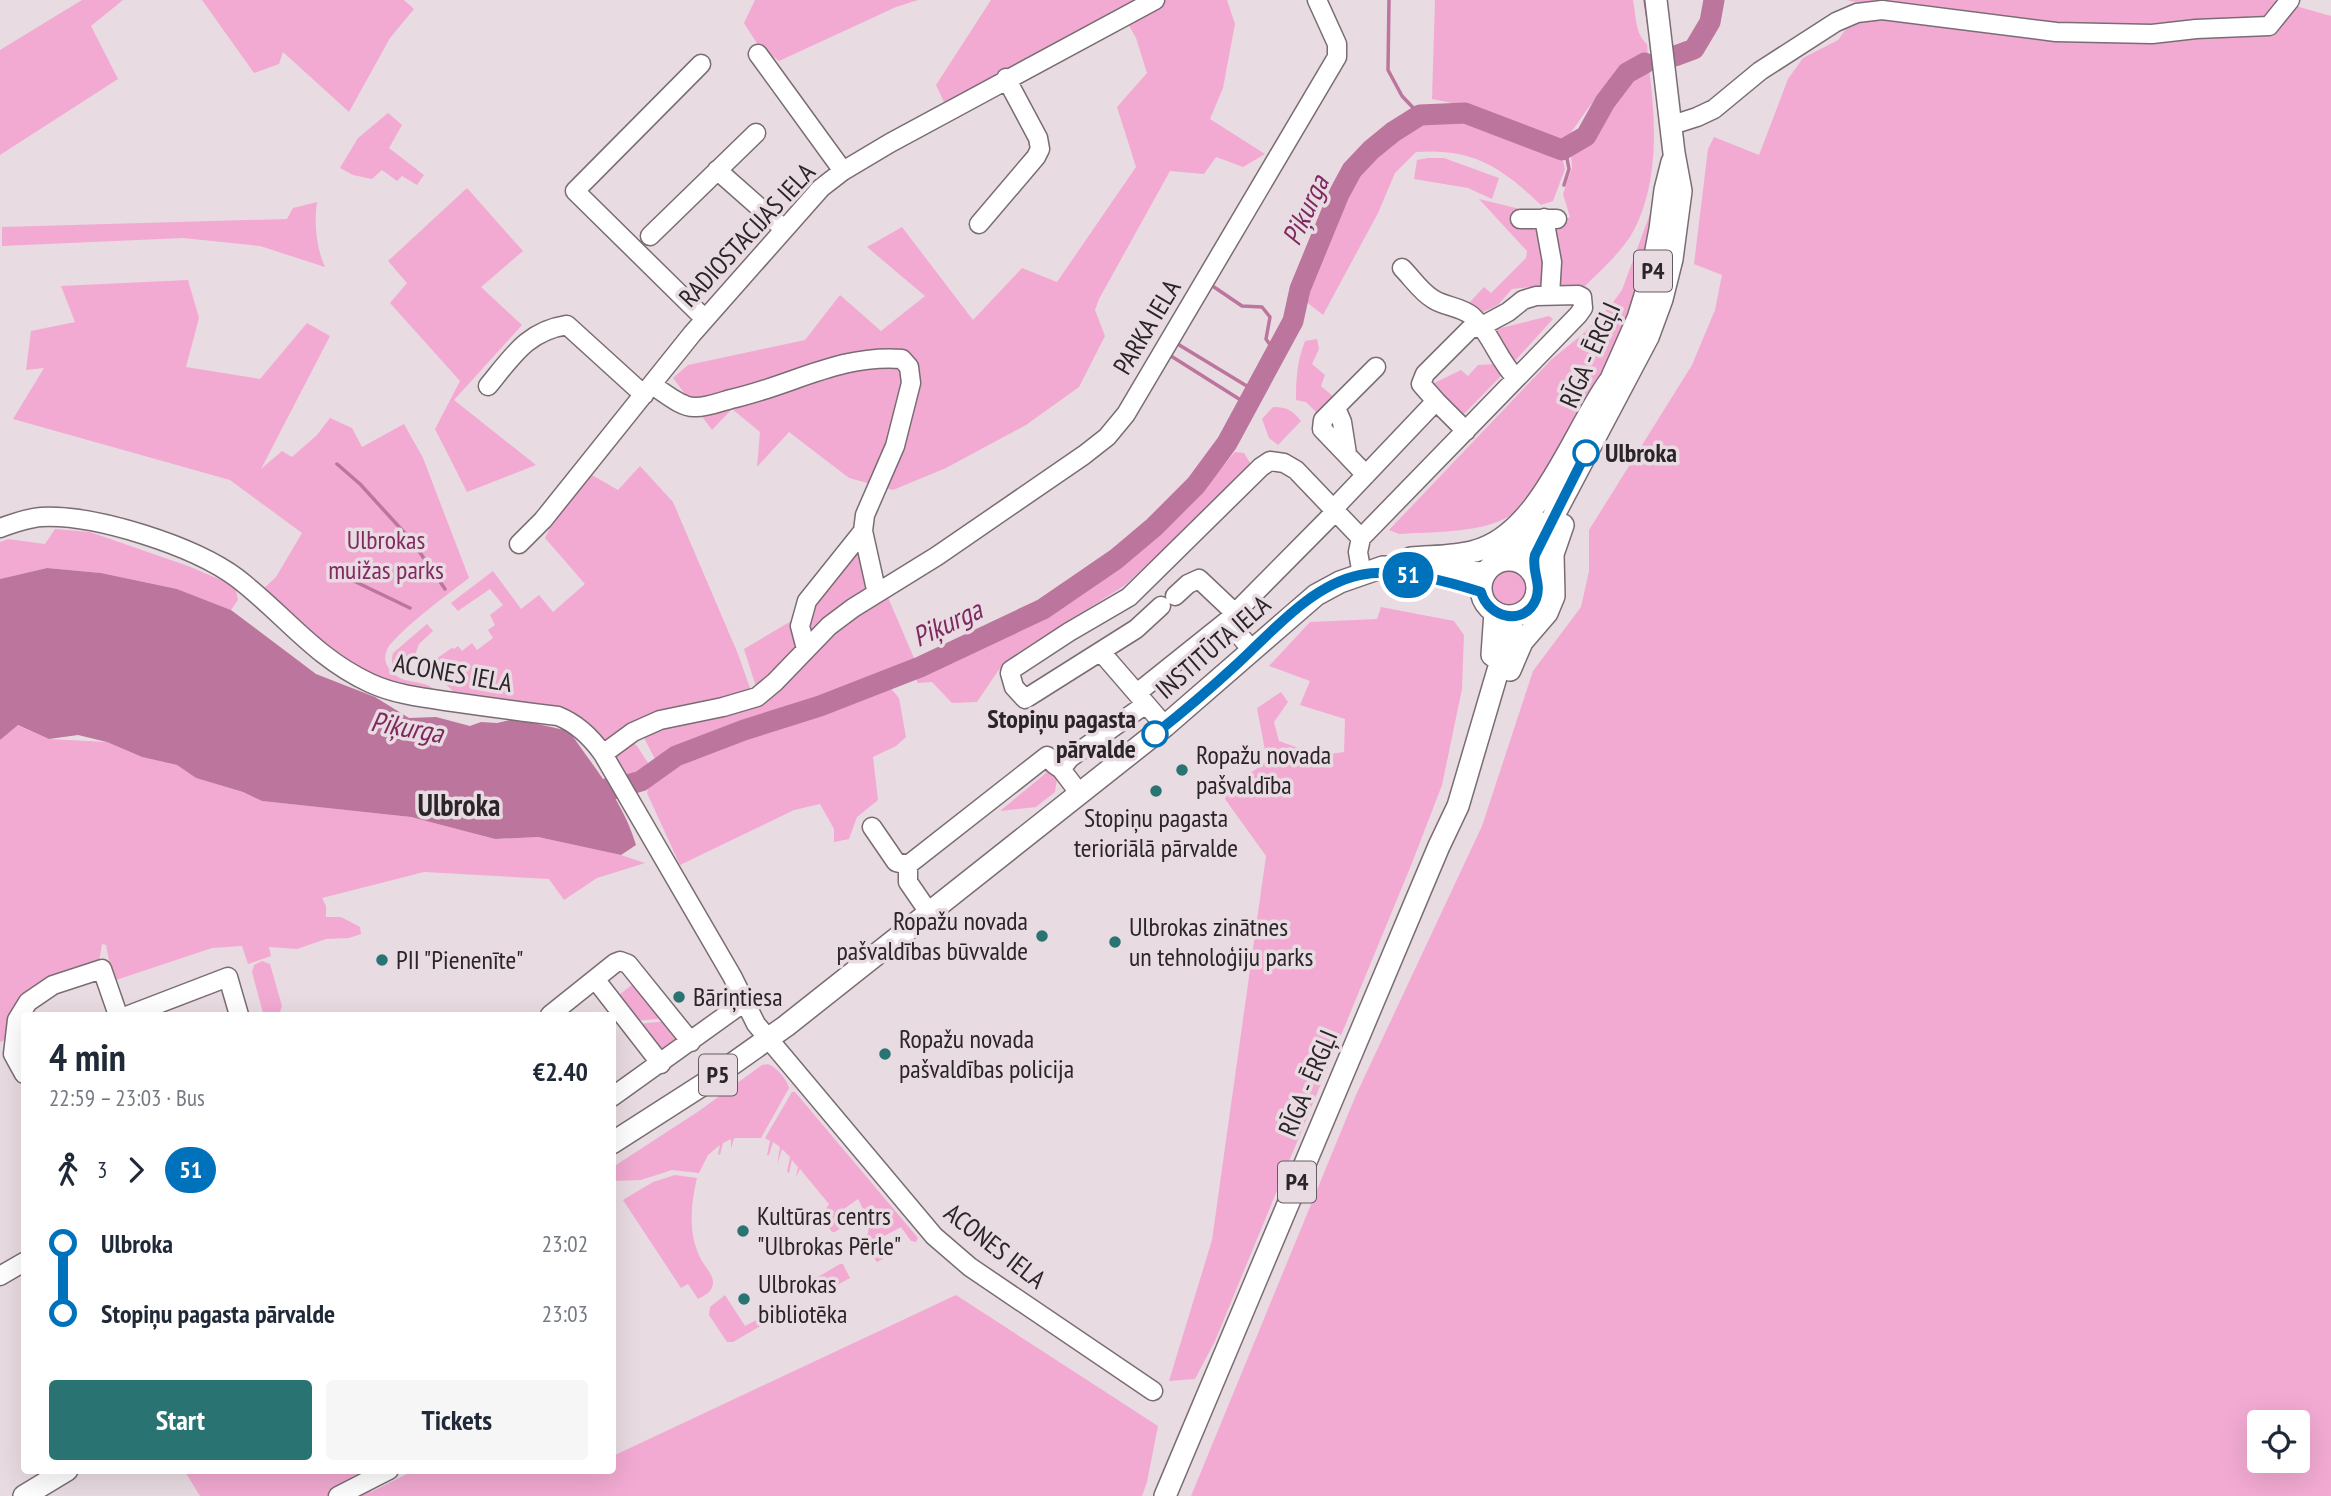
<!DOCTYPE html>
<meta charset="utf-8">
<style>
:root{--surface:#fff;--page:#f6f6f7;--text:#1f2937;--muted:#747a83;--accent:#297373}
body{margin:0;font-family:"PT Sans Narrow",sans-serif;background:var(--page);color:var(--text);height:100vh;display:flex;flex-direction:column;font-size:26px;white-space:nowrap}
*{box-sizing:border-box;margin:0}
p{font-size:23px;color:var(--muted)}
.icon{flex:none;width:38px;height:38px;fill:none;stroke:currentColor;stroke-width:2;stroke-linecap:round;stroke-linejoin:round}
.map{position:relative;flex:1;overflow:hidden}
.drawer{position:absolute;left:21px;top:1012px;width:595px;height:462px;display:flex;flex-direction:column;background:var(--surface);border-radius:7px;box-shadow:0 7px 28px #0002}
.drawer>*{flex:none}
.badge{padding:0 14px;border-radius:23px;font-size:24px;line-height:46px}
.tools{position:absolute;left:2247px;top:1410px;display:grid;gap:14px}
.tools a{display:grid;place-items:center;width:63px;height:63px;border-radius:7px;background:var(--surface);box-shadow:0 7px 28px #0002;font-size:35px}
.map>.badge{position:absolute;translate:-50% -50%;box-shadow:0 0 0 4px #fff}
.legs{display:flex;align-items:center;gap:10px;height:77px;padding:0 28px;font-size:23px}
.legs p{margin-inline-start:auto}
.headline{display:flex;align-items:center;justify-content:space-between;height:119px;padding:0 28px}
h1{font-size:38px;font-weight:600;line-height:52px}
.primary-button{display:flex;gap:14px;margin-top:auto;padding:14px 28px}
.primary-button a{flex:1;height:80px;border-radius:7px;background:var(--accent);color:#fff;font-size:28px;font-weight:600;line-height:80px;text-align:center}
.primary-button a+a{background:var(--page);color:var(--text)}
ul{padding:0 28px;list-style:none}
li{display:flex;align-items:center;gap:24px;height:70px;font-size:26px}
li i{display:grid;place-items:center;width:10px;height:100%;margin:0 9px;background:currentColor}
li i::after{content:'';width:18px;height:18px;margin:-9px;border:5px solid;border-radius:50%;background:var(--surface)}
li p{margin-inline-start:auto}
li:first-child i{background:linear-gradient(#0000 50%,currentColor 0)}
li:last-child i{background:linear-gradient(currentColor 50%,#0000 0)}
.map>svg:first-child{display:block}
</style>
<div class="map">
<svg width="2331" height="1496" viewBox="0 0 2331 1496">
<rect width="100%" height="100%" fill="#e9dbe2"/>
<path fill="#f2aad2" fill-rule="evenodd" d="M82 0H123L91 26 118 79 0 155V50Z
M202 0H404L414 9 390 38 349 112 283 52 279 64 254 73Z
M755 0H918L896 7 779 61 758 45 744 23Z
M991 0H1227L1235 24 1223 88 1210 119 1265 154 1243 167 1216 157 1204 174 1170 171 1099 299 1095 310 1105 336 1079 387 1026 425 946 468 893 490 849 478 789 432 757 467 760 432 732 409 712 430 673 378 688 365 805 340 840 295 881 331 925 296 867 247 902 227 973 320 1022 268 1057 282 1136 167 1117 107 1147 73 1136 38 1121 11 944 102 936 85Z
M1435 0H1633C1636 15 1635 34 1647 44L1648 57C1615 60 1584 117 1564 142L1476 108 1432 99Z
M1847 0H2274L2331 16V1496H1191L1356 1095 1482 826 1533 671 1581 607 1589 571V530L1692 365 1715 310 1722 275 1694 264 1708 149 1714 137 1759 155 1788 79 1803 58 1838 40 1864 4ZM2259 1423H2298V1461H2259Z
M1649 69C1656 120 1659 182 1634 230 1622 252 1602 269 1584 287H1556L1552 230 1561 221 1570 217 1563 194 1572 168 1571 152 1588 138 1638 71Z
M388 113 402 125 389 148 424 175 417 185 402 176 397 181 382 170 372 179 353 175 340 168 358 138Z
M1447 119 1495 130 1562 158 1565 169 1553 201 1541 205C1501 167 1473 148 1416 152L1395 173 1378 213 1323 315 1300 297C1318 244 1341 192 1381 151 1387 145 1393 137 1400 133 1415 124 1431 122 1447 119Z
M1428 158H1444L1499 178 1492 199 1468 188 1414 179 1417 160Z
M467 188 523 251 481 287 522 325 454 400 536 465 467 492 435 429 460 381 390 303 407 283 388 261Z
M1479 199 1524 210 1514 224 1540 231 1546 250 1542 286 1512 289 1498 305 1481 313 1468 304 1484 287 1491 293 1526 258 1527 251Z
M317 202C314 223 316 247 325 267L260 246 183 238 2 246V227L287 219 293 208Z
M1654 203C1650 235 1647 267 1636 297 1618 348 1550 497 1504 519 1476 533 1430 532 1399 534L1389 530 1552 359 1584 333 1611 305 1622 290Z
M188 280 199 318 186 367 260 379 307 323 330 336 261 469 282 451 292 457 317 435 330 418 352 428 362 447 404 424 423 458 469 578C452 591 395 633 387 650 383 659 386 667 394 674 406 685 427 679 437 692L403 689 351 667 261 591 276 577 302 533 230 480 13 419 44 368 26 370 31 331 75 322 61 286Z
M1549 316 1553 319 1514 362 1495 335 1497 329Z
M1317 339 1319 349 1312 364 1325 375 1321 386 1335 398 1319 415 1306 402 1296 400C1296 379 1297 361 1305 341Z
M1498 364 1501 370 1500 377 1464 414 1459 415 1432 384 1461 370 1468 376 1478 365Z
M1273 407C1287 407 1292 410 1301 421L1278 445 1269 438 1262 419Z
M1235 452 1244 453 1252 466 1124 586 1013 656 998 671 977 702 952 703 932 682 918 683 913 673 1045 611 1119 562 1201 491Z
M640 466 673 502 738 654 751 691 713 702 658 710 603 745 591 729 456 694C451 690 445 682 439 680 423 674 385 682 393 653L427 624 433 631 419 644 408 674 430 657 433 661 452 648 454 649 458 646 462 651 472 643 477 650 493 638 488 630 495 625 490 615 503 605 490 589 458 611 451 603 493 571 521 609 539 595 553 612 585 584 545 538C556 515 572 491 592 475L618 490Z
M55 529 90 532 188 566 235 586 238 600 231 610 177 589 101 573 47 568 0 579V542L8 539 45 544Z
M859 546 867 588 837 612 810 638 806 617Z
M1488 587a22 22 0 1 1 44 0a22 22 0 1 1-44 0Z
M887 595 917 665 768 714 674 749 657 763 642 734 736 707 821 638Z
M1381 607 1454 621 1464 635 1462 689 1442 785 1412 863 1215 1341 1195 1379 1169 1381 1212 1240 1266 856 1225 799C1233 782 1253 772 1267 761L1257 708 1281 692 1288 702 1274 722 1279 741 1301 749V758L1344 752 1345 719 1300 705 1310 681 1269 666 1310 622 1377 619Z
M793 620 801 649 757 690 744 649Z
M888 685 899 698 906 737 896 746 873 757 878 800 857 817 849 839 834 842V829L820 804 794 810 680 865 647 793 649 784 682 760 826 709Z
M17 725 49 739 107 742 142 757 177 765 196 778 243 792 262 801 411 817 495 839 538 837 621 855 645 863 597 878 564 900 549 879 424 872 322 898 326 906V917H341L360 927 361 934 349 938 326 939 297 949 269 947 271 956 248 964 242 946 212 948 113 981 106 945 102 944 98 969 34 991 8 1039 0 1042V740Z
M631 741 637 746 652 769 639 777 625 782C614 759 610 758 631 741Z
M1048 765 1057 779 1055 792 1036 807 1000 811 1046 773 1042 767Z
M262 961 270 964 282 1006 279 1015H267L263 1013 252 972 254 965Z
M637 981 667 1018 635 1021 615 998Z
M669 1021 683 1039 661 1056 637 1024Z
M768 1064C776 1067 787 1079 789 1088L761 1138H734L731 1149V1139L723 1143 720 1155 718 1154 720 1145 708 1155 699 1173 672 1170 641 1180 613 1181V1167L699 1111 762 1065Z
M792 1092H795L918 1238 916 1242 911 1241 901 1227 875 1241 884 1255 883 1259 877 1262 865 1247 870 1223 858 1199 844 1209 851 1218 850 1221 835 1232H832L821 1216 829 1204 800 1169 796 1177 798 1167 792 1160 789 1173 787 1172 790 1157 782 1149 777 1165 780 1147 773 1142 769 1155H767L770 1141 765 1138Z
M675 1175 697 1178C691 1203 688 1231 699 1255 702 1264 714 1274 713 1284 712 1292 704 1296 698 1299L688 1284 681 1288 623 1200 653 1182Z
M840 1264H843L850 1278 819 1295 811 1281Z
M725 1295 745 1326 775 1310 778 1316 733 1342H727L709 1315 710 1307Z
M956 1295 1158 1426 1147 1482 1142 1496H200L184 1470H358L371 1492 415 1470 579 1472 612 1470 613 1456Z"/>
<path fill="#bc759d" d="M47 568 101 573 177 589 231 610 316 674 375 697 409 718 436 717 470 726 481 722 497 723 515 719 569 731C594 767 624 803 636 845L621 855 538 837 495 839 411 817 262 801 243 792 196 778 177 765 142 757 107 742 78 735 49 739 18 725 0 740V579Z"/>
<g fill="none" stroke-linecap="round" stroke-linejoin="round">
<path stroke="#bc759d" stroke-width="3.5" d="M1389 0 1388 70 1402 96 1420 115
M1645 0 1650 32
M1564 185 1569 169 1565 148
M1214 287 1242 306 1262 307 1270 317 1266 339 1276 353
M1176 343 1255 391
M1171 356 1247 404
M337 464 360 484 412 541 445 589
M333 571 410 608"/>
<path stroke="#bc759d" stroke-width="21" d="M1675 56 1694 49 1710 22 1714 0
M605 789 610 790 641 781 676 756 744 730 820 706 920 667 1043 609 1116 559 1154 527 1196 485 1227 443 1293 321 1300 289 1339 194 1352 170 1371 150 1393 132 1420 115 1465 113 1562 150 1586 136 1605 102 1627 73 1645 63"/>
<defs>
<path id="minor" d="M758 54 843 171
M701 64 575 191 705 319
M1672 125 1697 117 1714 109 1760 71 1836 22 1857 13 1882 10 2056 32 2152 34 2196 29 2269 26 2290 0
M717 170 784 229
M1544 218 1552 262 1550 295
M1520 219H1557
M979 224 1036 157 1040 149 1038 138 1006 78
M650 236 756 133
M1402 268C1412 278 1421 292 1433 299 1445 307 1460 306 1472 316 1491 333 1498 360 1516 378
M652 385C664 392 680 407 694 407 705 408 720 402 731 399 791 386 839 354 902 359L909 367 911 383 895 446 865 515 863 531 875 585 879 592
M488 386C512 357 527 331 567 325L644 395
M1336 408 1342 422 1347 454
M1366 475 1322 429 1323 420 1376 367
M0 528C14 523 27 518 41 517 95 514 194 546 237 578 284 614 314 657 370 683 396 695 425 698 453 702 488 707 523 712 558 716 578 724 591 737 603 754L732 976 756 1024 934 1236 970 1267 1153 1391
M519 544 543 520 692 334 821 188 843 171 890 143 1155 0
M1362 575 1358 552 1361 538 1578 315 1583 308 1582 297 1578 295 1536 296 1523 300 1508 312 1482 326 1470 329 1425 374 1421 384 1436 401
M1175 596 1188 584 1199 579 1235 613
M1161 606 1136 629 1025 699 1014 687 1010 673 1011 670 1069 632 1129 597 1261 467 1270 461 1284 463 1296 470 1361 538
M1227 621 1252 650
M806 649 800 626 807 601 863 531
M1101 652 1165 726
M1137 693 1227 621 1330 517 1340 502 1436 401 1466 431
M603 754 633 732 660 720 723 707 757 697 775 682 829 626 853 608 937 556 1084 455 1107 437 1126 414 1337 57V44L1317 0
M1061 769 1070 758 1146 704
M872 827 896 862 908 865
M930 914 908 882V865L1047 756 1055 765 1061 769 1080 794
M595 979 661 1064
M129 1015 228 977 239 1015
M550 1015 615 963 620 961 628 964 691 1042
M24 1074 13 1054 17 1020 28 1002 53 985 102 969 118 1015
M612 1097 743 1003
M0 1276 24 1262
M338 1496 389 1470"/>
<path id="major" d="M1607 388 1638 318 1651 276 1660 229 1665 190 1672 162
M1411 558C1431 556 1454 557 1475 551 1540 534 1573 432 1609 382
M1508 559 1523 547 1538 522
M1481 588a28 28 0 1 1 56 0a28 28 0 1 1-56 0Z
M1533 572 1535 555 1554 515 1648 337 1662 299 1672 259 1681 191 1674 153 1656 0
M1492 655 1495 612
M1510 670 1522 642 1547 613 1554 596 1553 554 1563 525
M612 1143 704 1084 786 1026 1165 726 1316 595 1340 582 1383 567 1484 573
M24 1496 67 1470
M1165 1496 1439 846 1458 806 1514 616"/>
</defs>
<use href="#minor" stroke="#796d73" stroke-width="21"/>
<use href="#major" stroke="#796d73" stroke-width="24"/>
<use href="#minor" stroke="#fff" stroke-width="18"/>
<use href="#major" stroke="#fff" stroke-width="21"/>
</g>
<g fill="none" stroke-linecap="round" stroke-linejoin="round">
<defs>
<path id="line-1" d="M1155 734C1183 712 1210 689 1236 665 1272 632 1311 585 1360 575 1396 567 1447 581 1481 592 1488 618 1525 627 1536 599 1542 583 1531 571 1535 555L1586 453"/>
</defs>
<use href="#line-1" stroke="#fff" stroke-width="16"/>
<use href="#line-1" stroke="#0072bc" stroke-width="10"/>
</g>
<g fill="#fff" stroke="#0072bc" stroke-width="3.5">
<circle cx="1586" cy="453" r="12"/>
<circle cx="1155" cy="734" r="12"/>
</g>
<g fill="#297373" stroke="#e9dbe2" stroke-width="2.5">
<circle cx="1182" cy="770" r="7"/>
<circle cx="1156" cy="791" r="7"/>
<circle cx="1042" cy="936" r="7"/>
<circle cx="1115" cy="942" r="7"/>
<circle cx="382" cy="960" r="7"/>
<circle cx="679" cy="997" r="7"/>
<circle cx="885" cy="1054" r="7"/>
<circle cx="743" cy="1231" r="7"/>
<circle cx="744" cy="1299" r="7"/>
</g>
<g text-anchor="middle" stroke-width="7" stroke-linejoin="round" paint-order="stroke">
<g fill="#e9dbe2" stroke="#635c60" stroke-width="2">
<rect x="1634" y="250.5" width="38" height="41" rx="5"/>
<rect x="699" y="1054.5" width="38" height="41" rx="5"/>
<rect x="1278" y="1161.5" width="38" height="41" rx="5"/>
</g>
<g font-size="24" font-weight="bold" fill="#2a2528">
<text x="1653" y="279">P4</text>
<text x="718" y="1083">P5</text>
<text x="1297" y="1190">P4</text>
</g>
<g font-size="26" fill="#2a2528" stroke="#e9dbe2">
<text transform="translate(747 235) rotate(-47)" y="9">RADIOSTACIJAS IELA</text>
<text transform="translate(1147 327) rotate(-59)" y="9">PARKA IELA</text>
<text transform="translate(1590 355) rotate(-66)" y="9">RĪGA - ĒRGĻI</text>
<text transform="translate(1213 647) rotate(-41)" y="9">INSTITŪTA IELA</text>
<text transform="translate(453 673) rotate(10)" y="9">ACONES IELA</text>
<text transform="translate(1308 1083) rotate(-67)" y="9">RĪGA - ĒRGĻI</text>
<text transform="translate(995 1246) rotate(38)" y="9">ACONES IELA</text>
</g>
<g font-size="26" font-weight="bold" fill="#2a2528" stroke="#e9dbe2" text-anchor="start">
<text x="1605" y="462">Ulbroka</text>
<text x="1136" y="728" text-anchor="end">Stopiņu pagasta<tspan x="1136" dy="30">pārvalde</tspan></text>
</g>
<g font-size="26" fill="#812b62" stroke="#e9dbe2">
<text x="386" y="549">Ulbrokas<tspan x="386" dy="30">muižas parks</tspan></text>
</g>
<g font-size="26" fill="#2a2528" stroke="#e9dbe2" text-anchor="start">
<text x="1196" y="764">Ropažu novada<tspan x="1196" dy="30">pašvaldība</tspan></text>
<text x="1156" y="827" text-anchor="middle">Stopiņu pagasta<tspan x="1156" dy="30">terioriālā pārvalde</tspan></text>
<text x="1028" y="930" text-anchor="end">Ropažu novada<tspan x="1028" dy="30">pašvaldības būvvalde</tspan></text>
<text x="1129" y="936">Ulbrokas zinātnes<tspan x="1129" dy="30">un tehnoloģiju parks</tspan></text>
<text x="396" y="969">PII "Pienenīte"</text>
<text x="693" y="1006">Bāriņtiesa</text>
<text x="899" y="1048">Ropažu novada<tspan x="899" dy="30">pašvaldības policija</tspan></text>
<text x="757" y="1225">Kultūras centrs<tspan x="757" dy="30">"Ulbrokas Pērle"</tspan></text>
<text x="758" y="1293">Ulbrokas<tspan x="758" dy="30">bibliotēka</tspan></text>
</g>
<g font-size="28" font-style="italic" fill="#7d285e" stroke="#e9dbe2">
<text transform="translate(1305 210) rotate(-65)" y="10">Piķurga</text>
<text transform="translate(947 623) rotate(-25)" y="10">Piķurga</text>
<text transform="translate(407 727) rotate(10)" y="10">Piķurga</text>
</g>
<g font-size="30" font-weight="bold" fill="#2a2528" stroke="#e9dbe2">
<text x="459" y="816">Ulbroka</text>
</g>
</g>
</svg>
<div class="tools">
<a><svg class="icon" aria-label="locate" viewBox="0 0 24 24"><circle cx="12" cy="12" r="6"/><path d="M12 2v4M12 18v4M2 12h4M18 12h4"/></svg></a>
</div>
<b class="badge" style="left:1408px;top:575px;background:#0072bc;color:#fff">51</b>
<section class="drawer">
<div class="headline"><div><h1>4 min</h1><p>22:59 – 23:03 · Bus</p></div><b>€2.40</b></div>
<div class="legs"><svg class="icon" aria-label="walk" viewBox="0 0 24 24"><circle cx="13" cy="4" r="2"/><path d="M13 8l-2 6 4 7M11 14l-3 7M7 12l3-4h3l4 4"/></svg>3<svg class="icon" aria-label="forward" viewBox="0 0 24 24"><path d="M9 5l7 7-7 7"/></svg><b class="badge" style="background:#0072bc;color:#fff">51</b></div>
<ul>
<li><i style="color:#0072bc"></i><b>Ulbroka</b><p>23:02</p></li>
<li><i style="color:#0072bc"></i><b>Stopiņu pagasta pārvalde</b><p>23:03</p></li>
</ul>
<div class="primary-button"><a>Start</a><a>Tickets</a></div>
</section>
</div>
